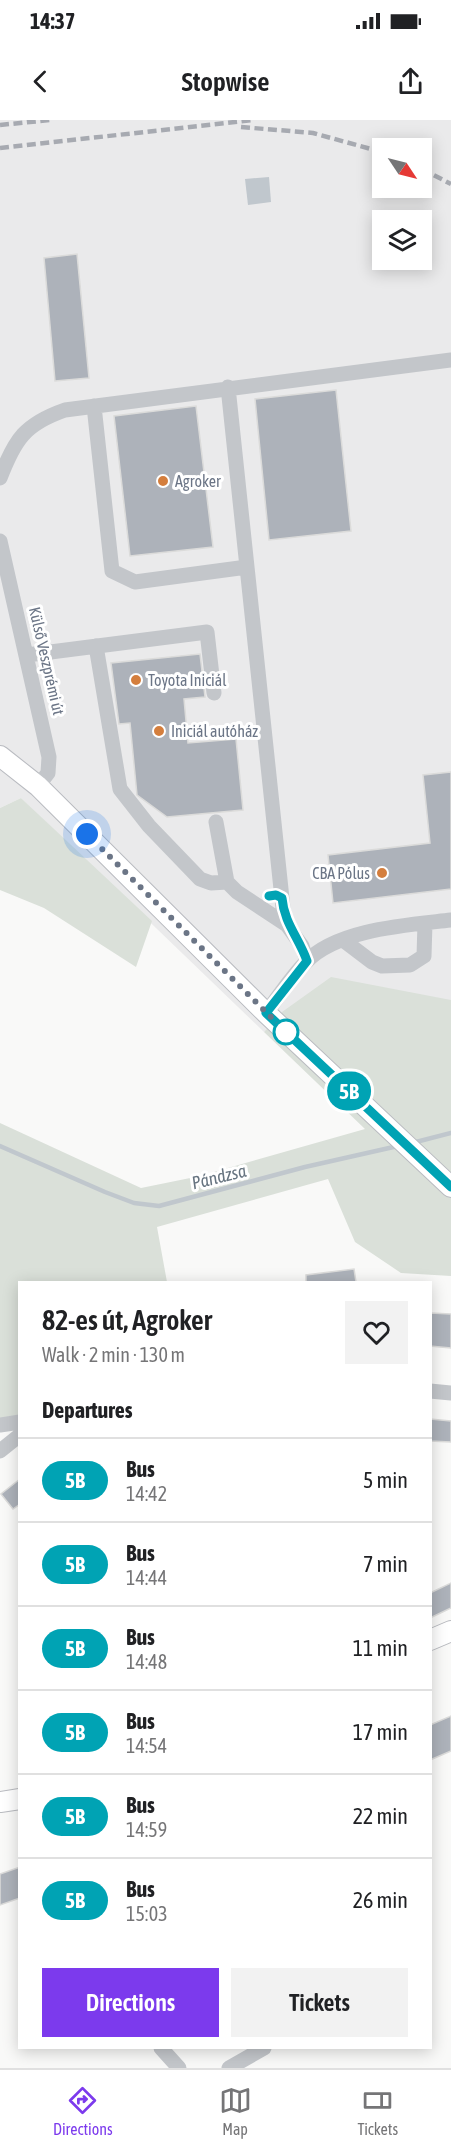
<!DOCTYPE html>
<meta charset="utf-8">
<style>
:root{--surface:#fff;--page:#f2f2f2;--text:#202124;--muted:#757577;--line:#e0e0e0;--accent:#7c3aed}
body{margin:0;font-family:"Asap Condensed",sans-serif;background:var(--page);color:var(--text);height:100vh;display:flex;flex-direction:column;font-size:22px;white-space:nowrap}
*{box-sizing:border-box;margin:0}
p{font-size:20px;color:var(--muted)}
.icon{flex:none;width:33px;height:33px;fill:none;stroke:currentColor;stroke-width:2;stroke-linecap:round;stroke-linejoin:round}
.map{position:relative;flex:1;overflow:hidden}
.details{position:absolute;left:18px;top:1161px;width:414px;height:768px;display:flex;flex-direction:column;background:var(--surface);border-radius:0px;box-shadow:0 3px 15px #0003}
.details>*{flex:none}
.badge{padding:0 12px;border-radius:20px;font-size:21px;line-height:39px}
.needle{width:39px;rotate:125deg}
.buttons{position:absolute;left:372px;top:18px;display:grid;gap:12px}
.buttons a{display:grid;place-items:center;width:60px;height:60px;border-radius:0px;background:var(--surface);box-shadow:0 3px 15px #0003;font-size:30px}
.you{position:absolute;width:30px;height:30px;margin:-15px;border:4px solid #fff;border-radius:50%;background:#1a73e8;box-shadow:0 0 0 9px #1a73e833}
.map>.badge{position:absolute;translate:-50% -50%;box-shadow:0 0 0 3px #fff}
h2{padding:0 24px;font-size:22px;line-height:54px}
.round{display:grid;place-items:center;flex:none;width:63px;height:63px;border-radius:0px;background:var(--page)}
.head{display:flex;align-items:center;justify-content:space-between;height:102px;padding:0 24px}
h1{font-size:28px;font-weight:600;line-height:45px}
.button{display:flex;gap:12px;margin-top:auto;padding:12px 24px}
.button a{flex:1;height:69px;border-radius:0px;background:var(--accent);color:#fff;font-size:24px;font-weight:600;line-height:69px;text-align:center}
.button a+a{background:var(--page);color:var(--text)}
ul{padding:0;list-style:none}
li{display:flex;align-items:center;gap:18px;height:84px;padding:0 24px;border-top:2px solid var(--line)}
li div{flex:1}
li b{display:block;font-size:22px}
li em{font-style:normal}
li .badge{min-width:66px;font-weight:700;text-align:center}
.status{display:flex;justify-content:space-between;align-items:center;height:42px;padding:0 30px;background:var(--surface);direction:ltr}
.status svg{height:16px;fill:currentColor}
header{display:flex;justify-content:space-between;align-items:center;height:78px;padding:0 24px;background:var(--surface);font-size:27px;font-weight:600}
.tab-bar{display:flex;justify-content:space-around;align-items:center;height:84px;border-top:2px solid var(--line);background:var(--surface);font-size:16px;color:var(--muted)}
.tab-bar a{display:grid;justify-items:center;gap:3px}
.tab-bar .active{color:var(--accent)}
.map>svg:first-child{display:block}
</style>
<div class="status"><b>14:37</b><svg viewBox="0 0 49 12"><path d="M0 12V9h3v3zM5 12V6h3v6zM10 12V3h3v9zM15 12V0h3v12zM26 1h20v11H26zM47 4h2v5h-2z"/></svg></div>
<header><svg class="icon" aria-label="back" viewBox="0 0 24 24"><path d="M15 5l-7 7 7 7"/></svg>Stopwise<svg class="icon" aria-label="share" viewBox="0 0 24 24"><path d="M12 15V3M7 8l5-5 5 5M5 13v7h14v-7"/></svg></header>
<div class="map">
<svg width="451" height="1948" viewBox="0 0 451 1948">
<rect width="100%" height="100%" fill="#f9f9f8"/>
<path fill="#eaeaeb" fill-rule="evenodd" d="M0 0H451V880L282 892 264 912 21 678 0 688ZM382 28H422V68H382ZM382 100H422V140H382Z"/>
<path fill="#dae0d9" d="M21 678 152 801 136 847 44 788 0 770V688Z
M331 857 451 880V1156L401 1153 355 1122 328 1059 157 1107 167 1162H20L19 1297 0 1308V1003L141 1068 200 1056 365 1009 264 912 282 892Z"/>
<path fill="#c0c7cd" d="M269 57 271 82 248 85 245 59Z"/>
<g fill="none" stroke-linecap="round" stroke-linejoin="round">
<path stroke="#c0c7cd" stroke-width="4.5" d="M412 1023 451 1013
M0 1026 105 1072 134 1083 159 1086 305 1047 398 1026"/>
</g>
<path fill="#adb2ba" stroke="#dbdbda" stroke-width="1.5" d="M77 134 89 258 55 261 44 138Z
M336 270 351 411 269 420 255 279Z
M196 286 213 427 130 436 114 296Z
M200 534 205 577 184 579 188 623 236 619 243 690 167 697 137 675 130 603 119 604 111 543Z
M451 652V769L333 783 328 735 430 723 423 655Z
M354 1149 356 1162H306V1155Z
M430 1193 451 1194V1228L430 1226Z
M430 1299 451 1301V1322L430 1321Z
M20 1359V1384L13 1389 1 1374Z
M451 1463V1488L430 1498V1473Z
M451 1596V1631L430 1640V1605Z
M20 1747V1778L0 1785V1754Z"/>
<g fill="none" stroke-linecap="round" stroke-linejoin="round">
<defs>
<path id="major" d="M0 636 38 666 266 893 451 1067
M430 1520 451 1511
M0 1682 20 1679"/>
</defs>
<use href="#major" stroke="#b9bbc0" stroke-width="22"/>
<path stroke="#c3c6ca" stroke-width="15" d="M228 267 283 788 287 805
M94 286 112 451 135 462 247 447
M0 358C15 319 25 304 65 290L451 240
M0 421 49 637 48 653 38 666
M96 526 120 669 149 706 200 759 211 763 227 762
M27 535 207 512 214 573
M216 702 227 762 237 772 287 805 302 826 307 841
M343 820 372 842 382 846 410 845 424 836 425 803
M266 893C279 876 291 857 306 842 337 809 408 805 451 800
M430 1271 451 1273
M0 1305 20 1302
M0 1331 20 1315
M161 1928 179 1948
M229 1948 264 1928"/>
<use href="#major" stroke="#fff" stroke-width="20"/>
<path stroke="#a7aab1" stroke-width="4.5" stroke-dasharray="9 4.5" stroke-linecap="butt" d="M0 5 50 0
M241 7 313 13 382 32
M0 28 253 0
M422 49 451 64"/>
</g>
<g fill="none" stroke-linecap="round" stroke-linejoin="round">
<defs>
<path id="line" d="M269 776 276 775 282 778C284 803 299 818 307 841L266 893 451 1067"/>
</defs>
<use href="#line" stroke="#fff" stroke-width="14"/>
<use href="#line" stroke="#00a3b4" stroke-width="9"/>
<path stroke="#6b7586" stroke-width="6" stroke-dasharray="0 10.8" d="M87 714 286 912"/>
</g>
<g fill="#d47e3d" stroke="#fff" stroke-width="2">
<circle cx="163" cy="361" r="6"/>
<circle cx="136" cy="560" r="6"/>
<circle cx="159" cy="611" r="6"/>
<circle cx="382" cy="753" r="6"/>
</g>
<circle fill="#fff" stroke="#00a3b4" stroke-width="3" cx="286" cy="912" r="12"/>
<g text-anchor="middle" stroke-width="6" stroke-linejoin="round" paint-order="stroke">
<g font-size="16" fill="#6b7586" stroke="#fff" text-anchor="start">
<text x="175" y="367">Agroker</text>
<text x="148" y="566">Toyota Iniciál</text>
<text x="171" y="617">Iniciál autóház</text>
<text x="370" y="759" text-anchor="end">CBA Pólus</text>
</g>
<g font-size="16" fill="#6b7586" stroke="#fff">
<text transform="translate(47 541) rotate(77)" y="6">Külső Veszprémi út</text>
</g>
<g font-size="18" font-style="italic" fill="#677480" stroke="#fff">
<text transform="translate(219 1057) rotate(-14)" y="6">Pándzsa</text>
</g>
</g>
</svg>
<div class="buttons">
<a><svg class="needle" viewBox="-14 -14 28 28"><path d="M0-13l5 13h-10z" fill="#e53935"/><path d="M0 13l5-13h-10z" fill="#757577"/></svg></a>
<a><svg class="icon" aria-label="layers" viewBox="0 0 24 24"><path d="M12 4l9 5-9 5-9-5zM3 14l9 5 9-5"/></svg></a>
</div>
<div class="you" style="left:87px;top:714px"></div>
<b class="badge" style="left:349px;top:971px;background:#00a3b4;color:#fff">5B</b>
<section class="details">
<div class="head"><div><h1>82-es út, Agroker</h1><p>Walk · 2 min · 130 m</p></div><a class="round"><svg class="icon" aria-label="heart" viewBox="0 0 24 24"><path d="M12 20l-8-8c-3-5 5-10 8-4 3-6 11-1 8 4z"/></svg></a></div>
<h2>Departures</h2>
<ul>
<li><span class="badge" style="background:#00a3b4;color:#fff">5B</span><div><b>Bus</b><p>14:42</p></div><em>5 min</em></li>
<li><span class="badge" style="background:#00a3b4;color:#fff">5B</span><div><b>Bus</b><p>14:44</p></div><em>7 min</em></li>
<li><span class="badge" style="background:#00a3b4;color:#fff">5B</span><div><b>Bus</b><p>14:48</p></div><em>11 min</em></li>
<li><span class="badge" style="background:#00a3b4;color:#fff">5B</span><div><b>Bus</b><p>14:54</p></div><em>17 min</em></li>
<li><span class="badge" style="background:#00a3b4;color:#fff">5B</span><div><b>Bus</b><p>14:59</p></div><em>22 min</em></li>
<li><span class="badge" style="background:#00a3b4;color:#fff">5B</span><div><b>Bus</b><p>15:03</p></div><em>26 min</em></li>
</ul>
<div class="button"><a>Directions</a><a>Tickets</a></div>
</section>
</div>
<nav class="tab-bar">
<a class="active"><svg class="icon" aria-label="directions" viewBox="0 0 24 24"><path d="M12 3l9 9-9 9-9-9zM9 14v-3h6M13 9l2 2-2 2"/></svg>Directions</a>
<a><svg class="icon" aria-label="map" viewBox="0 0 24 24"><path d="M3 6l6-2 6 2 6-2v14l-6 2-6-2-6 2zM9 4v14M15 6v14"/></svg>Map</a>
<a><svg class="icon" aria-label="tickets" viewBox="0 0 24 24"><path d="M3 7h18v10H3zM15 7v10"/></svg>Tickets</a>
</nav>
